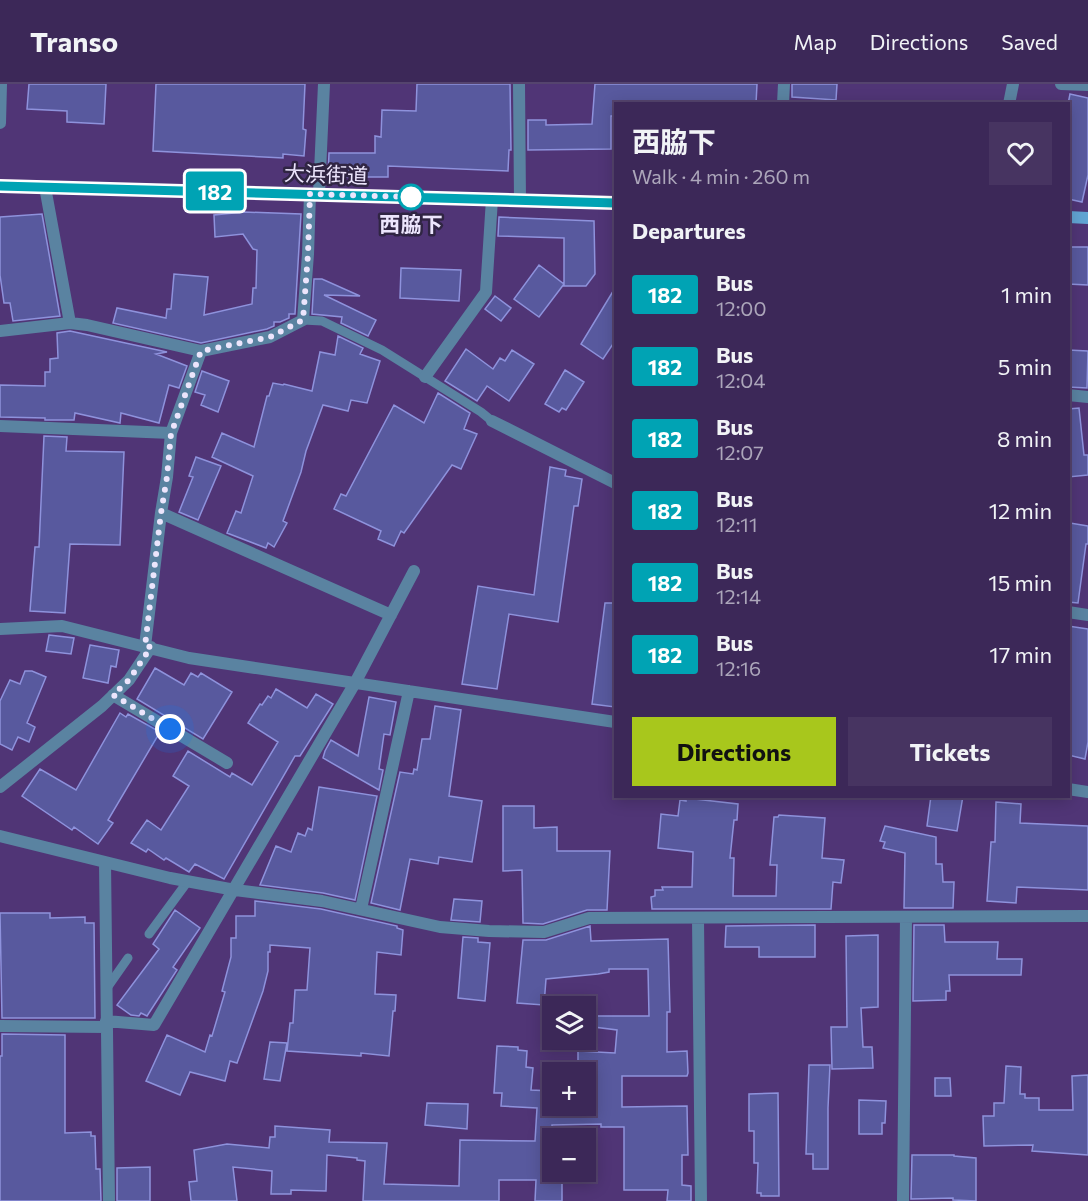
<!DOCTYPE html>
<meta charset="utf-8">
<style>
:root{--surface:#3c2858;--page:#473461;--text:#f1f3f6;--muted:#aca6ba;--line:#55446e;--accent:#a8c71c}
body{margin:0;font-family:Commissioner,"Noto Sans JP",sans-serif;background:var(--page);color:var(--text);height:100vh;display:flex;flex-direction:column;font-size:22px;white-space:nowrap}
*{box-sizing:border-box;margin:0}
p{font-size:20px;color:var(--muted)}
.icon{flex:none;width:33px;height:33px;fill:none;stroke:currentColor;stroke-width:2;stroke-linecap:round;stroke-linejoin:round}
.map{position:relative;flex:1;overflow:hidden}
.panel{position:absolute;left:614px;top:18px;width:456px;height:696px;display:flex;flex-direction:column;background:var(--surface);border-radius:0px;box-shadow:0 3px 15px #0003,0 0 0 2px var(--line)}
.panel>*{flex:none}
.badge{padding:0 12px;border-radius:4px;font-size:21px;line-height:39px}
.controls{position:absolute;left:542px;top:912px;display:grid;gap:12px}
.controls a{display:grid;place-items:center;width:54px;height:54px;border-radius:0px;background:var(--surface);box-shadow:0 3px 15px #0003,0 0 0 2px var(--line);font-size:30px}
.you{position:absolute;width:30px;height:30px;margin:-15px;border:4px solid #fff;border-radius:50%;background:#1a73e8;box-shadow:0 0 0 9px #1a73e833}
.map>.badge{position:absolute;translate:-50% -50%;box-shadow:0 0 0 3px #fff}
h2{padding:0 18px;font-size:22px;line-height:54px}
.round{display:grid;place-items:center;flex:none;width:63px;height:63px;border-radius:0px;background:var(--page)}
.headline{display:flex;align-items:center;justify-content:space-between;height:102px;padding:0 18px}
h1{font-size:28px;font-weight:700;line-height:45px}
.button{display:flex;gap:12px;margin-top:auto;padding:12px 18px}
.button a{flex:1;height:69px;border-radius:0px;background:var(--accent);color:#111;font-size:24px;font-weight:700;line-height:69px;text-align:center}
.button a+a{background:var(--page);color:var(--text)}
ul{padding:0;list-style:none}
li{display:flex;align-items:center;gap:18px;height:72px;padding:0 18px}
li div{flex:1}
li b{display:block;font-size:22px}
li em{font-style:normal}
li .badge{min-width:66px;font-weight:700;text-align:center}
header{display:flex;align-items:center;gap:36px;box-sizing:border-box;height:84px;padding:0 30px;background:var(--surface);border-bottom:2px solid var(--line)}
header strong{font-size:28px}
nav{display:flex;gap:33px;margin-inline-start:auto;font-size:21px}
.map>svg:first-child{display:block}
</style>
<header>
<strong>Transo</strong>
<nav><a>Map</a><a>Directions</a><a>Saved</a></nav>
</header>
<div class="map">
<svg width="1088" height="1117" viewBox="0 0 1088 1117">
<rect width="100%" height="100%" fill="#503576"/>
<path fill="#58599e" stroke="#8e92dc" stroke-width="1.5" d="M29 0H106L104 40 67 38V27L27 25Z
M156 0H305L303 45 306 46 304 72 283 70V74L153 67Z
M417 0H510L511 66H509L508 87 388 82V93H328L329 69H375V52L381 53 382 26 416 27Z
M595 0H757L756 20H615V32H611V65L528 66V36H546V41L592 40Z
M792 0H837L836 16 792 13Z
M1070 10 1088 14V91L1082 118 1068 115V20Z
M244 128 301 130 295 230H289V234L280 238H274V242L267 245 201 259 113 239 117 224 166 234 167 225H171L174 190 208 193 204 231 252 220 253 204H256L257 166 253 165 243 150 215 153 214 131Z
M42 130 60 232 13 237 10 219H4L0 191V133Z
M499 133 594 137 595 190 586 202H564V200L539 233 514 215 539 181 564 200V154L498 152Z
M1068 163H1088V201L1068 200Z
M401 184 461 186 459 217 400 214Z
M314 195H322L360 212 324 211 376 236 368 252 341 239 342 233 312 230Z
M615 204V257L603 275 581 260Z
M495 212 511 224 501 237 485 225Z
M70 247 167 268 156 270 187 282 179 304 169 301 159 339 121 329 120 339 75 329 74 336H45V334L0 333V301L45 302V288H50V275L58 274 57 249Z
M338 252 363 264 360 270 380 277 367 319 351 316 348 327 323 321 306 367 301 388 283 437 287 439 274 463 268 459 266 464 227 449 236 427 241 429 253 392 212 373 222 349 254 363 267 312H269L273 299 283 301 284 300 312 307 320 268 335 271Z
M466 265 493 285 500 274 505 277 512 266 534 280 509 317 487 302 477 317 445 297Z
M1068 266 1088 267 1087 304 1068 303Z
M565 286 584 298 566 326 562 324 559 328 545 320Z
M202 287 229 297 218 328 201 321 205 311 195 308Z
M438 309 470 329 464 345 477 350 461 385 452 381 404 449 401 447 394 462 378 455 381 447 334 425 341 410 346 412 394 321 424 339Z
M1079 324 1084 371H1088V391L1068 393V325Z
M44 352 67 353 66 367 124 368 120 461 70 460 65 529 30 527 35 463H39Z
M196 373 221 382 198 436 179 428 193 393 189 392Z
M550 383 566 386 565 392 582 395 578 422H574L558 538 509 530 497 605 462 600 478 502 534 511Z
M1070 439 1088 442V460H1086L1078 519 1068 518V449Z
M605 519H615V623L592 620Z
M1068 542 1088 545V658L1085 675 1068 671Z
M49 551 74 554 71 570 46 567Z
M90 561 119 566 116 583 111 582 108 599 83 594Z
M155 584 184 601 191 589 198 593 201 589 232 608 203 655 137 615Z
M25 587H32L46 593 27 639 35 643 29 658 18 653 12 666 0 660V617L10 596 20 600Z
M276 605 307 624 316 610 333 620 300 672H295L224 795 195 780 189 788 166 774 164 776 148 765 146 768 131 759 147 736 161 746 189 702 173 692 188 667 230 693 232 689 252 701 278 658 248 639 260 620 262 621 268 612 271 614Z
M369 613 396 618 390 651 384 650 379 685 383 686 379 706 323 674 325 667 331 656 358 672Z
M435 622 461 626 449 712 482 717 472 778 439 773 438 780 410 775 400 826 371 819 400 688 413 690 414 685 417 686 422 655H430Z
M120 629 126 633 128 630 160 648 108 736 113 739 98 760 74 743 72 746 22 712 40 685 76 706Z
M319 703 377 712 355 816 323 809 260 801 276 762 291 768 298 749 305 752 308 744 312 746Z
M931 712H963L957 747 927 742Z
M686 714 738 720 737 736H734L730 774H734L733 812H776L777 781H770L774 733H778L779 731 825 734 822 774 844 776 841 799 833 798 831 825H652L651 813 655 812V806H663L662 803H692L693 768 658 764 661 730 678 732 680 716 686 717Z
M996 718 1021 720 1020 739 1088 742V806L1017 803 1016 819 987 817 991 758H995Z
M503 722H534V744L557 743V767H610L607 826H587L543 840 523 839 522 786 503 787Z
M885 742 936 753V780H942L943 798H954L953 824H904L905 769 883 764 885 758 880 757Z
M454 815 482 817 480 838 451 836Z
M255 817 321 825 397 842V844L403 846 401 871 377 868 375 910 396 911 395 927H393L389 972 361 969V972L287 967 290 939H293L295 906H307L310 864 270 861V868H268V887L263 907 237 979 230 977 225 997 190 988 180 1011 146 997 167 951 205 968 210 951 212 952 225 908 222 907 231 873V854H236V832H255Z
M175 826 200 844 173 883 177 886 147 932 141 929 139 932 131 931 117 921 159 865 153 860Z
M0 829H50V834L85 833V839H94L95 934H2Z
M815 841V873H759V863H725L726 842Z
M914 841H944L945 858H998L997 875H1022L1021 891H949L950 907H946V916L913 917Z
M590 842 591 857 668 855 670 928H667V968L687 967 688 989 687 992H622V1023L687 1022 688 1071H682V1101L691 1102V1117H667L668 1106H624V1043H601V1040L552 1041V1088H562V1117H535L536 1096H499V1117H363L365 1077 357 1076V1074L327 1071 326 1107 291 1106V1110H271L272 1087 233 1083 237 1117H191L189 1098 197 1097 194 1066 227 1060 269 1064 270 1053H275V1042L330 1046 329 1058 387 1059 384 1100 459 1102 460 1056 535 1057 537 1024 501 1022 502 1009H494L497 962 518 963V966L527 967 526 983 533 984 531 1006 552 1007V1022H585V988H578V967L615 969 617 946 586 942 587 932H649L648 885H609V888L598 890 546 895 544 921 517 919 523 856H546Z
M878 851V923L861 924 863 963H872L873 984 832 985 831 943H847L846 852Z
M463 853 478 854V858L490 859 485 917 458 914Z
M2 950 65 951V1049L91 1048V1052H95L96 1085H100L101 1117H0V972H2Z
M270 958 287 959 280 997 264 995Z
M809 981H830L828 1024V1085H813V1070H806Z
M1006 982 1021 983 1020 1010H1025V1014H1039V1026H1073L1072 992 1088 991V1071L1032 1067 1033 1061 984 1062 983 1032H994V1019H1004Z
M935 994H950L951 1012H935Z
M778 1009 779 1112H761V1109H757L758 1079H754V1047H749V1010Z
M859 1016 886 1017 885 1039H882V1050H859Z
M427 1019 468 1020 467 1045 425 1041Z
M912 1071H954V1072L976 1074V1117L953 1116V1114L911 1115Z
M150 1083V1117H117V1084Z"/>
<g fill="none" stroke-linecap="round" stroke-linejoin="round">
<path stroke="#5a83a1" stroke-width="9" d="M303 236 322 237 382 266 481 328 492 337
M149 850 188 797
M107 904 128 874"/>
<path stroke="#5a83a1" stroke-width="12" d="M519 0 520 116
M1061 0 1088 1
M783 20 784 0
M1009 20 1013 0
M0 39 1 0
M45 103 70 239
M319 110 324 0
M0 247 70 239 87 241 201 267
M425 293 486 208 492 115
M1068 311 1088 313
M492 337 615 399
M0 342 171 349
M161 429 391 531
M1068 528 1088 531
M0 545 62 542 189 574 615 638
M145 562 161 429 167 393 171 349 201 267 270 253 303 236 308 170 310 110
M113 611 227 679
M0 703 102 622 129 596 151 563
M1068 705 1088 708
M0 752 170 794 235 806 322 817 440 843 489 847 544 848 589 834 1088 832
M105 778 109 1117
M361 825 409 607
M698 835 701 1117
M106 937 154 941 355 599 414 487
M0 942 106 943
M903 1117 906 833"/>
<path stroke="#62a5d3" stroke-width="12" d="M0 102 615 119
M1068 133 1088 134"/>
</g>
<g fill="none" stroke-linecap="round" stroke-linejoin="round">
<defs>
<path id="line" d="M0 102 615 119"/>
</defs>
<use href="#line" stroke="#fff" stroke-width="14"/>
<use href="#line" stroke="#00a3b4" stroke-width="9"/>
<path stroke="#ece5fc" stroke-width="6" stroke-dasharray="0 10.8" d="M170 645 113 611 129 596 151 563 145 562 161 429 167 393 171 350 201 267 270 253 303 236 308 170 310 110 411 113"/>
</g>
<circle fill="#fff" stroke="#00a3b4" stroke-width="3" cx="411" cy="113" r="12"/>
<g text-anchor="middle" stroke-width="5" stroke-linejoin="round" paint-order="stroke">
<g font-size="21" fill="#ece5fc" stroke="#302543">
<text transform="translate(326 91) rotate(2)" y="7">大浜街道</text>
</g>
<g font-size="21" font-weight="bold" fill="#ece5fc" stroke="#302543">
<text x="411" y="148">西脇下</text>
</g>
</g>
</svg>
<div class="controls">
<a><svg class="icon" aria-label="layers" viewBox="0 0 24 24"><path d="M12 4l9 5-9 5-9-5zM3 14l9 5 9-5"/></svg></a>
<a>+</a>
<a>−</a>
</div>
<div class="you" style="left:170px;top:645px"></div>
<b class="badge" style="left:215px;top:107px;background:#00a3b4;color:#fff">182</b>
<section class="panel">
<div class="headline"><div><h1>西脇下</h1><p>Walk · 4 min · 260 m</p></div><a class="round"><svg class="icon" aria-label="heart" viewBox="0 0 24 24"><path d="M12 20l-8-8c-3-5 5-10 8-4 3-6 11-1 8 4z"/></svg></a></div>
<h2>Departures</h2>
<ul>
<li><span class="badge" style="background:#00a3b4;color:#fff">182</span><div><b>Bus</b><p>12:00</p></div><em>1 min</em></li>
<li><span class="badge" style="background:#00a3b4;color:#fff">182</span><div><b>Bus</b><p>12:04</p></div><em>5 min</em></li>
<li><span class="badge" style="background:#00a3b4;color:#fff">182</span><div><b>Bus</b><p>12:07</p></div><em>8 min</em></li>
<li><span class="badge" style="background:#00a3b4;color:#fff">182</span><div><b>Bus</b><p>12:11</p></div><em>12 min</em></li>
<li><span class="badge" style="background:#00a3b4;color:#fff">182</span><div><b>Bus</b><p>12:14</p></div><em>15 min</em></li>
<li><span class="badge" style="background:#00a3b4;color:#fff">182</span><div><b>Bus</b><p>12:16</p></div><em>17 min</em></li>
</ul>
<div class="button"><a>Directions</a><a>Tickets</a></div>
</section>
</div>
